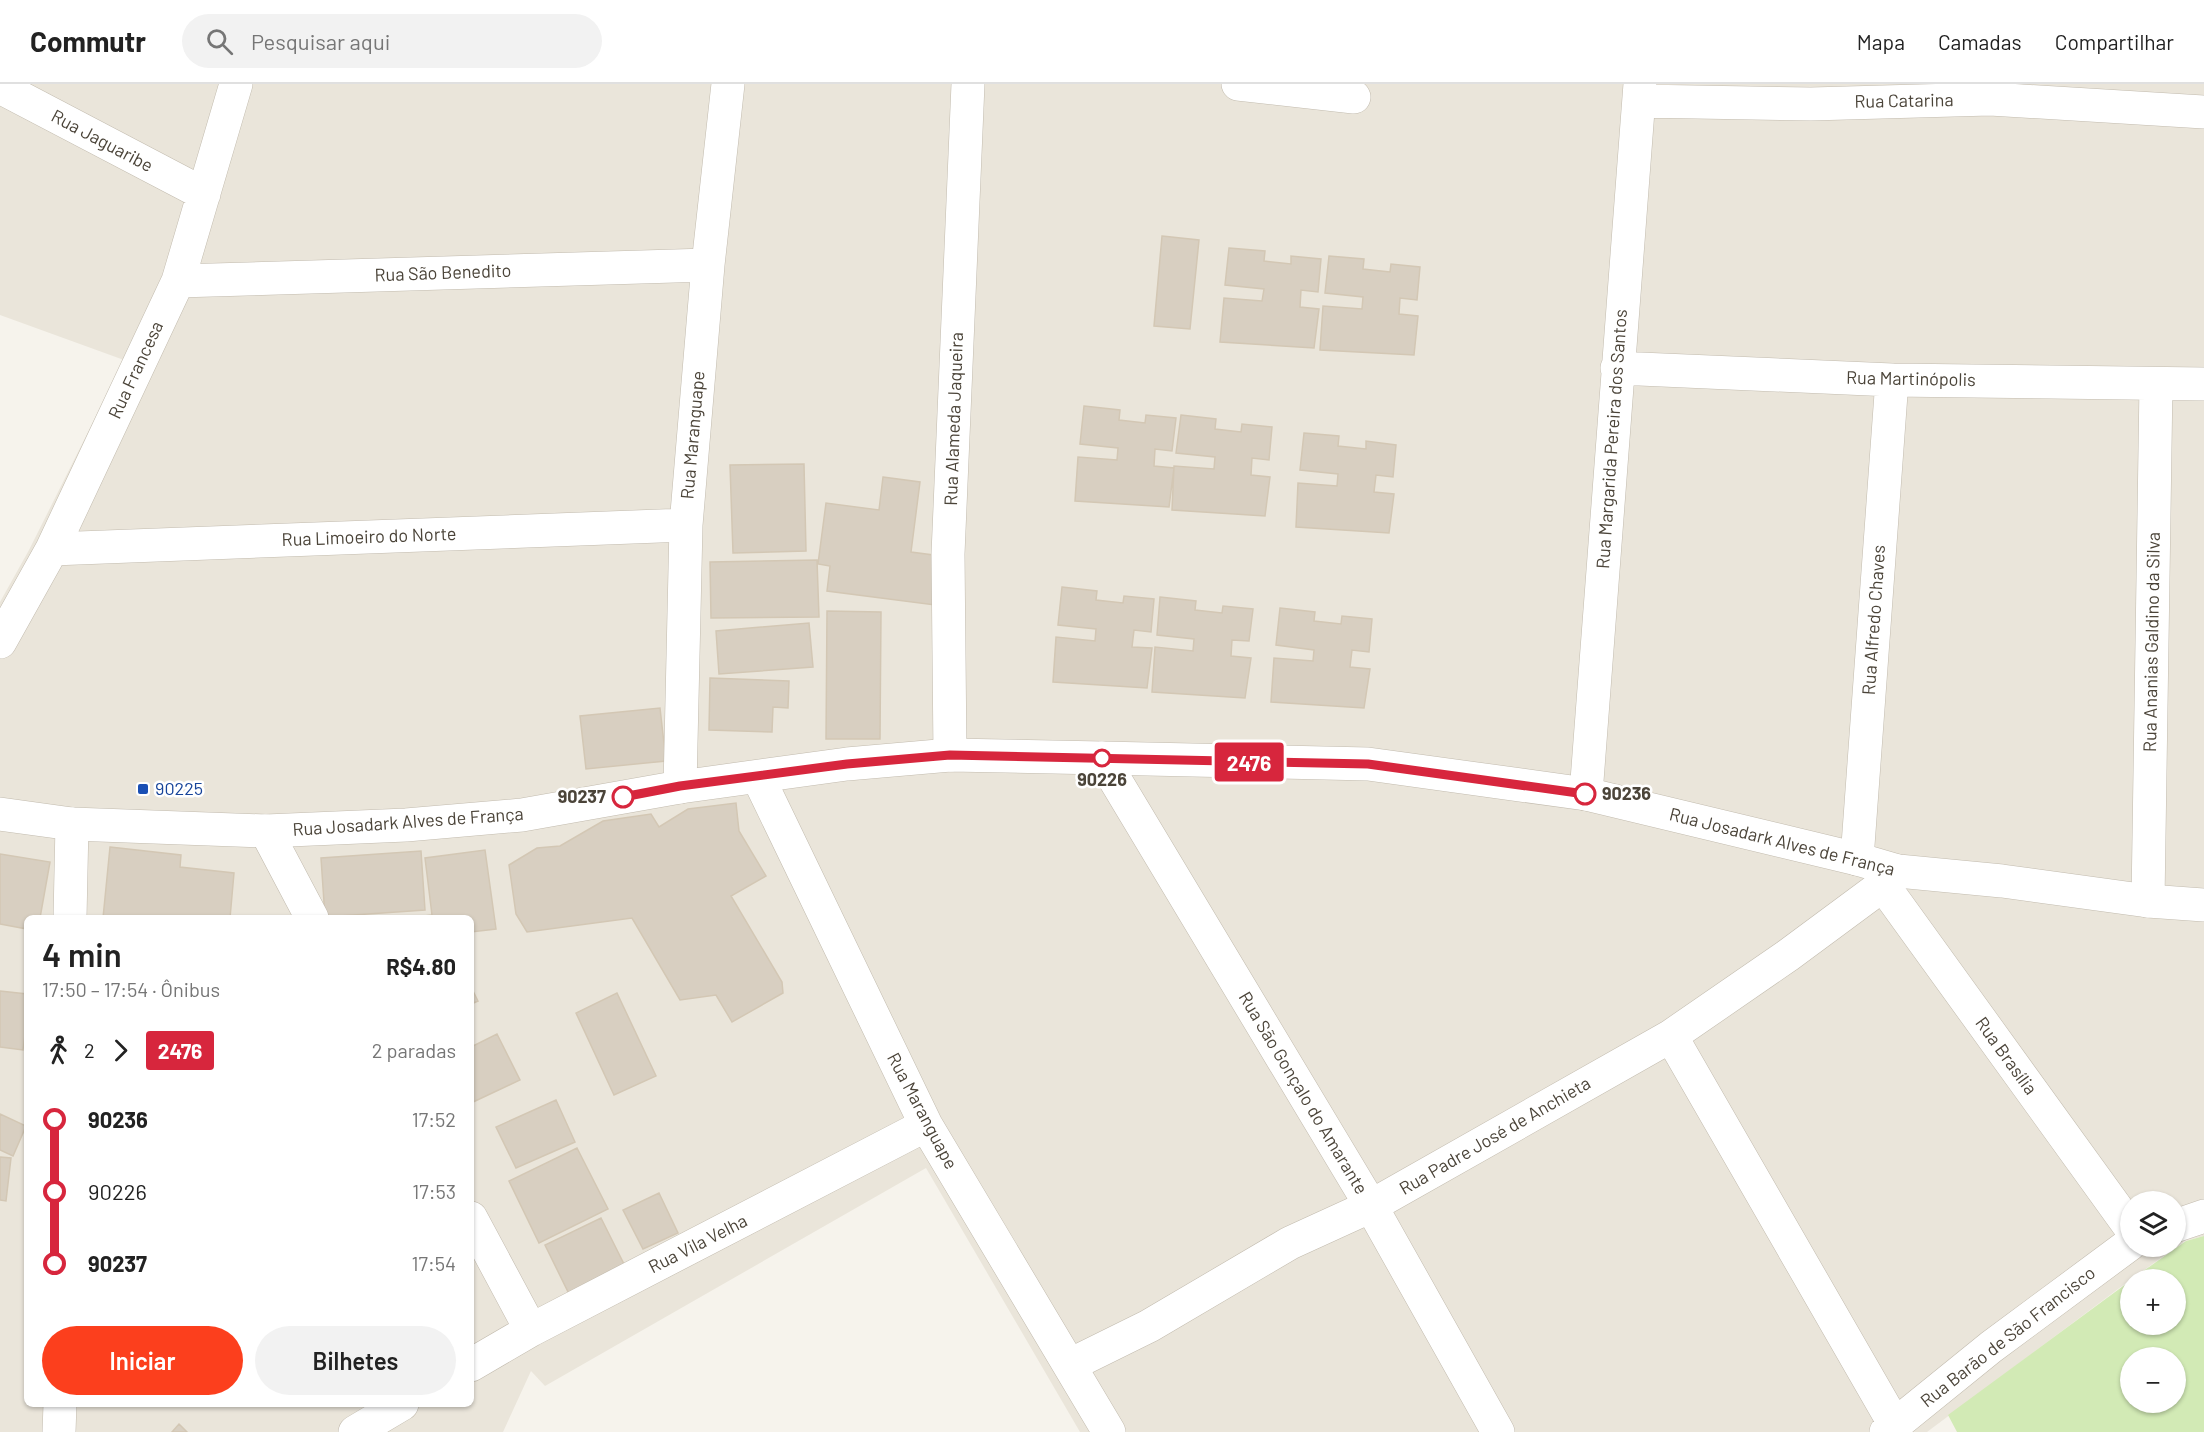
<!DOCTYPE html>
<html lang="pt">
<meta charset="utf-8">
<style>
:root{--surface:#fff;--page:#f2f2f2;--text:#222;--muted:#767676;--line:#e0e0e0;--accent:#fc3f1d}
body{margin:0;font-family:Barlow,sans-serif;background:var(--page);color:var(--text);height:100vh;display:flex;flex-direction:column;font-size:22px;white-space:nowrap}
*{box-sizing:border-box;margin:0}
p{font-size:20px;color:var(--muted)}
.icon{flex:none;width:33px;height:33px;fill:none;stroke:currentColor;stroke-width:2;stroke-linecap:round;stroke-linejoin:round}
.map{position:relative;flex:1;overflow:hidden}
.details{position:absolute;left:24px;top:831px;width:450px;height:492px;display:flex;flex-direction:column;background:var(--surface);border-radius:9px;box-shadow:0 2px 4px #0004}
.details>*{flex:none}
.badge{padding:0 12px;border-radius:4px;font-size:21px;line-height:39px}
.controls{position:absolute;left:2120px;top:1107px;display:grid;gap:12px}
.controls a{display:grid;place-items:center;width:66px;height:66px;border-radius:50%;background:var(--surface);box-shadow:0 2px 4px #0004;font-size:30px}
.map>.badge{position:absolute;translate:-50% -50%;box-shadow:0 0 0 3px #fff}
.legs{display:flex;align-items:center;gap:9px;height:66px;padding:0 18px;font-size:20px}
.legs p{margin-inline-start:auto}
.overview{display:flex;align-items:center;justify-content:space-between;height:102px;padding:0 18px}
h1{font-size:33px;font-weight:600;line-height:45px}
.button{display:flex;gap:12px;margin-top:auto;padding:12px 18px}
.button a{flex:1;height:69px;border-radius:36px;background:var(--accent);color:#fff;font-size:24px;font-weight:600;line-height:69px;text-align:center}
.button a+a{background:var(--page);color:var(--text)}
ul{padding:0 18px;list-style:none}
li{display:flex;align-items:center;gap:21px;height:72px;font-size:22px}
li i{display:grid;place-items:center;width:9px;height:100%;margin:0 8px;background:currentColor}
li i::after{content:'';width:15px;height:15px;margin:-8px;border:4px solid;border-radius:50%;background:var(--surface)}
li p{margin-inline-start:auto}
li:first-child i{background:linear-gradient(#0000 50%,currentColor 0)}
li:last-child i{background:linear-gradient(currentColor 50%,#0000 0)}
header{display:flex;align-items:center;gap:36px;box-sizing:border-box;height:84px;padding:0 30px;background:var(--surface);border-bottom:2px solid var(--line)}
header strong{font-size:28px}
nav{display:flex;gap:33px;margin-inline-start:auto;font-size:21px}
.search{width:420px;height:54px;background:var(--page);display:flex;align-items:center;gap:15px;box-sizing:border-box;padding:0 21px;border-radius:33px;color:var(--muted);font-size:22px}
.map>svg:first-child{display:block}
</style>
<header>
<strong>Commutr</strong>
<div class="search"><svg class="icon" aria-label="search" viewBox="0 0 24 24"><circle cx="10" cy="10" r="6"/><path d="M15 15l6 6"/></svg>Pesquisar aqui</div>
<nav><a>Mapa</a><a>Camadas</a><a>Compartilhar</a></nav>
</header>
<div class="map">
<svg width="2204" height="1348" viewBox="0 0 2204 1348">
<rect width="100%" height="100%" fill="#f6f3ec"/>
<path fill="#eae5da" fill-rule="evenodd" d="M0 0H2204V1152L2185 1157 2130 1196 1927 1348H1080L926 1084 545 1302 531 1287 503 1348H0V518L29 466 124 276 0 231ZM27 834H471V1320H27ZM2130 1118H2175V1162H2130Z"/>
<path fill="#d2eab5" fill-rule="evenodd" d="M2204 1152V1348H1957L1948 1331 2130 1197V1240H2175V1196L2132 1195 2186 1157ZM2130 1274H2175V1318H2130Z"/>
<path fill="#d8cfc1" stroke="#d3c7b4" stroke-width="1.5" d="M1162 152 1199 156 1190 245 1154 242Z
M1229 164 1265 167 1264 177 1291 180V172L1321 175 1318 208 1301 206 1300 223 1319 225 1314 264 1220 258 1224 214 1262 217 1264 205 1225 201Z
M1329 172 1364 175 1363 185 1390 188 1391 180 1420 183 1417 216 1400 214 1399 230 1418 232 1414 271 1320 266 1323 222 1362 225 1363 213 1325 209Z
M1084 322 1120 326 1119 336 1145 339 1146 331 1176 334 1172 367 1155 365 1154 382 1174 384 1169 423 1075 417 1078 373 1117 376 1118 364 1080 360Z
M1181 331 1216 335 1215 345 1241 348 1242 340 1272 343 1269 376 1252 374 1251 391 1270 393 1265 432 1172 426 1174 382 1214 385 1215 373 1176 369Z
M1304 349 1339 352 1338 362 1366 365V357L1396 361 1393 393 1376 391 1374 408 1394 410 1389 449 1296 443 1298 399 1337 402 1338 390 1300 386Z
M804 380 806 467 733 469 730 381Z
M883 393 920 398 911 468 941 472 935 521 827 507 830 482 818 480 826 419 879 426Z
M817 476 819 533 711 534 710 478Z
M1062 503 1097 507 1096 516 1123 519 1124 512 1154 515 1151 548 1134 546 1132 563 1152 564 1147 604 1053 598 1056 553 1095 557 1096 545 1058 541Z
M1160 513 1196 517 1195 526 1222 529 1223 522 1253 525 1249 557 1232 556 1231 572 1251 574 1245 614 1152 608 1155 563 1193 567 1194 555 1157 551Z
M1280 524 1315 528 1314 537 1341 540 1342 532 1372 535 1369 568 1352 566 1350 583 1370 585 1364 624 1271 618 1274 574 1313 577 1314 566 1276 561Z
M827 527 881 528 880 655H826Z
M809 539 813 583 719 590 716 547Z
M710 594 789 597 788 624 773 623 772 648 709 646Z
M660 624 666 677 586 685 580 632Z
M736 719 739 747 766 792 731 812 782 898 783 909 732 938 716 911 680 916 632 834 527 848 516 830 509 781 537 764 560 762 603 737 651 730 659 743 688 725Z
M110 763 181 771 180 783 234 789 230 834H103Z
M485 766 496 845 471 848V834H408L432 831 425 774Z
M421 767 425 826 325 833 321 774Z
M0 770 50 778 40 834H27V845L0 840Z
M471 903 478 917 471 920Z
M0 907 27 910V936L23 966 0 963Z
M617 909 656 992 614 1011 576 929Z
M497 950 520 996 471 1019V963Z
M556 1016 575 1058 516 1084 496 1043Z
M0 1030 26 1042 13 1072 0 1066Z
M577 1064 608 1125 539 1159 509 1097Z
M0 1073 11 1074 6 1117 0 1116Z
M659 1109 678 1149 643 1165 623 1126Z
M601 1134 628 1188 572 1216 545 1161Z
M179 1340 187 1348H172Z"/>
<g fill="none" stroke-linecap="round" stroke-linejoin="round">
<defs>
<path id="minor" d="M1238 0 1354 13
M0 3 204 110
M1639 17 1811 20 1990 15 2204 28
M178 197 708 181
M1617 284 1892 296 2204 300
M52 465 686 441
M0 558 52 465 178 197 236 0
M950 671 948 470 968 0
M1102 674 1371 1122 1498 1348
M758 693 926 1041 1109 1348
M680 703 686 441 708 181 728 0
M1586 710 1640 0
M266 747 312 834
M1857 775 1892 296
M1883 801 2130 1143
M2148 817 2156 300
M70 834 72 740
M1671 952 1895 1341
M471 1134 531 1246
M2175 1142 2204 1132
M471 1281 531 1246 926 1041
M1070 1281 1149 1242 1290 1159 1371 1122 1671 952 1787 872 1883 801 1898 787
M59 1348 60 1320
M355 1348 402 1320
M1886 1348 1991 1263 2130 1160"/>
<path id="tertiary" d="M0 730 72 740 266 747 406 741 522 731 680 703 847 680 950 671 1102 674 1368 680 1586 710 1857 775 1898 787 2002 797 2148 817 2204 821"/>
</defs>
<use href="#minor" stroke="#c2bbae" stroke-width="34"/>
<use href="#tertiary" stroke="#c2bbae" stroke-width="34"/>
<use href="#minor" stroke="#fff" stroke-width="33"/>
<use href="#tertiary" stroke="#fff" stroke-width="33"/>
</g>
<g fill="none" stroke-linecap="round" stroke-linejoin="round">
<defs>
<path id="line-1" d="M623 713 680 702 847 680 950 671 1368 680 1585 710"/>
</defs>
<use href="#line-1" stroke="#fff" stroke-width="14"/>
<use href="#line-1" stroke="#d7263d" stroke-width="9"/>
</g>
<g fill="#fff" stroke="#d7263d" stroke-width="3">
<circle cx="1102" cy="674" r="8"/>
<circle cx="1585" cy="710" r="10"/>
<circle cx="623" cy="713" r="10"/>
</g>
<rect fill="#1a4fb4" stroke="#fff" stroke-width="2" x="137" y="699" width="12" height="12" rx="3"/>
<g text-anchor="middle" stroke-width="5" stroke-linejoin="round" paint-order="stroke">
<g font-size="18" fill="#4b4439" stroke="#fff">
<text transform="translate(1904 17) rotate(-1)" y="6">Rua Catarina</text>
<text transform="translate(102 57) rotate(28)" y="6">Rua Jaguaribe</text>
<text transform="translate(443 189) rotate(-2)" y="6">Rua São Benedito</text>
<text transform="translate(136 286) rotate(-65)" y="6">Rua Francesa</text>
<text transform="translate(1911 295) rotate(1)" y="6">Rua Martinópolis</text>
<text transform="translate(954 335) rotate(-88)" y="6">Rua Alameda Jaqueira</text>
<text transform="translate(693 351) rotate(-85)" y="6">Rua Maranguape</text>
<text transform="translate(1612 355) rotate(-86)" y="6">Rua Margarida Pereira dos Santos</text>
<text transform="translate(369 453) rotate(-2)" y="6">Rua Limoeiro do Norte</text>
<text transform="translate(1874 536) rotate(-86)" y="6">Rua Alfredo Chaves</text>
<text transform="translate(2152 558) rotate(-89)" y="6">Rua Ananias Galdino da Silva</text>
<text transform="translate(408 738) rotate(-4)" y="6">Rua Josadark Alves de França</text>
<text transform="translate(1782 758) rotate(14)" y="6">Rua Josadark Alves de França</text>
<text transform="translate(2006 972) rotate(54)" y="6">Rua Brasília</text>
<text transform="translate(1303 1009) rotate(59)" y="6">Rua São Gonçalo do Amarante</text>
<text transform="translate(922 1027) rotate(62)" y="6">Rua Maranguape</text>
<text transform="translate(1495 1052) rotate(-30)" y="6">Rua Padre José de Anchieta</text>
<text transform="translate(698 1160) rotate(-27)" y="6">Rua Vila Velha</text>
<text transform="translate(2008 1253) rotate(-38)" y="6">Rua Barão de São Francisco</text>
</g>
<g font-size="18" font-weight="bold" fill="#4b4439" stroke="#fff">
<text x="1102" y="702">90226</text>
<text x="1602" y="716" text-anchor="start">90236</text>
<text x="606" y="719" text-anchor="end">90237</text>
</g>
<g font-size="18" fill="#164399" stroke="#fff" text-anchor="start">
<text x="155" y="711">90225</text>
</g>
</g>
</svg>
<div class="controls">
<a><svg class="icon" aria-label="layers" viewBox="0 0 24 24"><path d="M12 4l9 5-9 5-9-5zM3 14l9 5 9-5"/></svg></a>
<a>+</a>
<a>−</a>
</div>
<b class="badge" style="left:1249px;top:678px;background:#d7263d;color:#fff">2476</b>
<section class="details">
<div class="overview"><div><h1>4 min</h1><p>17:50 – 17:54 · Ônibus</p></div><b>R$4.80</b></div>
<div class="legs"><svg class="icon" aria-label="walk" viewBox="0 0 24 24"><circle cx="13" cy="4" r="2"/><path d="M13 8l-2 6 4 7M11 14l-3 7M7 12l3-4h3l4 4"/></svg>2<svg class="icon" aria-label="forward" viewBox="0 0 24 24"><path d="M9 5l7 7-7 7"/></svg><b class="badge" style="background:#d7263d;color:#fff">2476</b><p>2 paradas</p></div>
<ul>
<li><i style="color:#d7263d"></i><b>90236</b><p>17:52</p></li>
<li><i style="color:#d7263d"></i><span>90226</span><p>17:53</p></li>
<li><i style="color:#d7263d"></i><b>90237</b><p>17:54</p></li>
</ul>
<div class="button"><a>Iniciar</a><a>Bilhetes</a></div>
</section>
</div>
